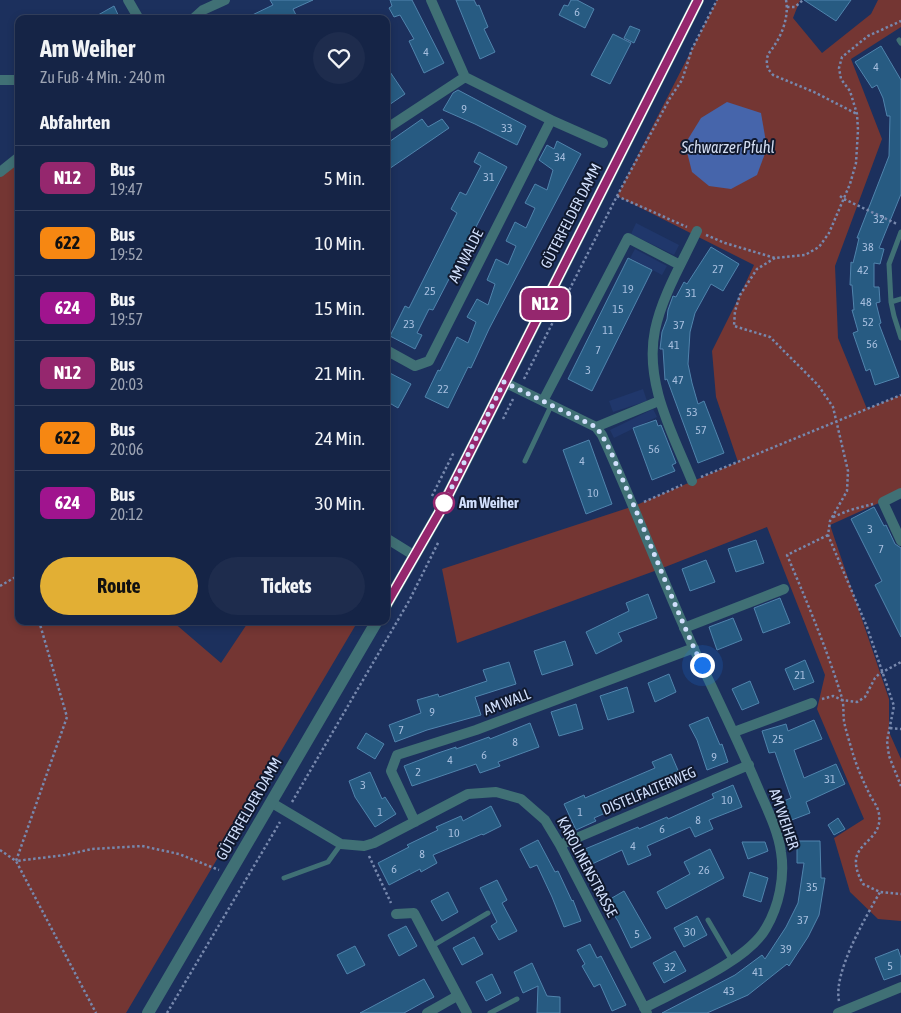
<!DOCTYPE html>
<html lang="de">
<meta charset="utf-8">
<style>
:root{--surface:#152446;--page:#1e2c4d;--text:#f1f3f6;--muted:#9da4b3;--line:#34415f;--accent:#e2af34}
body{margin:0;font-family:"Asap Condensed",sans-serif;background:var(--page);color:var(--text);height:100vh;display:flex;flex-direction:column;font-size:19px;white-space:nowrap}
*{box-sizing:border-box;margin:0}
p{font-size:16px;color:var(--muted)}
.icon{flex:none;width:28px;height:28px;fill:none;stroke:currentColor;stroke-width:2;stroke-linecap:round;stroke-linejoin:round}
.map{position:relative;flex:1;overflow:hidden}
.details{position:absolute;left:15px;top:15px;width:375px;height:610px;display:flex;flex-direction:column;background:var(--surface);border-radius:10px;box-shadow:0 2px 8px #0003,0 0 0 1px var(--line)}
.details>*{flex:none}
.badge{padding:0 10px;border-radius:8px;font-size:18px;line-height:32px}
.you{position:absolute;width:25px;height:25px;margin:-12px;border:4px solid #fff;border-radius:50%;background:#1a73e8;box-shadow:0 0 0 8px #1a73e833}
.map>.badge{position:absolute;translate:-50% -50%;box-shadow:0 0 0 2px #fff}
h2{padding:0 25px;font-size:19px;line-height:45px}
.round{display:grid;place-items:center;flex:none;width:52px;height:52px;border-radius:26px;background:var(--page)}
.headline{display:flex;align-items:center;justify-content:space-between;height:85px;padding:0 25px}
h1{font-size:24px;font-weight:700;line-height:38px}
.button{display:flex;gap:10px;margin-top:auto;padding:10px 25px}
.button a{flex:1;height:58px;border-radius:30px;background:var(--accent);color:#111;font-size:20px;font-weight:700;line-height:58px;text-align:center}
.button a+a{background:var(--page);color:var(--text)}
ul{padding:0;list-style:none}
li{display:flex;align-items:center;gap:15px;height:65px;padding:0 25px;border-top:1px solid var(--line)}
li div{flex:1}
li b{display:block;font-size:19px}
li em{font-style:normal}
li .badge{min-width:55px;font-weight:700;text-align:center}
.map>svg:first-child{display:block}
</style>
<div class="map">
<svg width="901" height="1013" viewBox="0 0 901 1013">
<rect width="100%" height="100%" fill="#1c305d"/>
<path fill="#20376b" d="M636 223 679 245 674 255 631 234Z
M635 249 667 266 662 275 630 258Z
M643 389 647 401 613 412 609 401Z
M653 409 657 417 614 438 610 430Z"/>
<path fill="#743633" d="M717 0H800L793 18 822 53 871 14 878 0H901V27L851 59 882 139 835 266 838 338 867 409 901 395V493L830 525 889 699V732L901 759V921L878 919 850 892 834 838 864 819 817 709 825 675 767 527 660 569 457 643 442 569 634 506 738 462 716 397 712 351 740 295 754 265 617 196Z
M19 157V621H172L221 663 249 621H358L126 1013H0V172Z"/>
<path fill="#4665ab" d="M727 102 761 113 767 148 757 175 731 189 709 186 692 172 685 144 701 118Z"/>
<path fill="#275b82" stroke="#5084ad" d="M270 0H313L293 9 298 19H244L273 5Z
M390 0H412L444 63 424 73 409 41 414 39 400 15 394 17 389 8 392 6Z
M456 0H474L477 6 479 5 488 27 484 29 495 52 480 59Z
M571 0H577L594 9 585 28 559 15 564 5 568 6Z
M804 0H851L836 21Z
M114 6 120 19H91Z
M630 26 640 30 634 43 624 38Z
M613 34 631 43 610 84 591 75Z
M881 46 901 80V194L879 248 884 249 880 264 874 263V287H879L880 302 876 303 881 323 879 324 899 377 875 385 870 369 866 371 853 333 858 331 852 310H854L853 297 852 285H850L851 262 853 263 856 251 859 238H857L889 156 890 116H887L883 98 877 85 872 88 855 62Z
M386 66 405 94 386 107Z
M458 90 526 126 517 145 475 124 443 110 453 93Z
M422 119 428 127 442 119 449 128 386 171V144Z
M557 141 581 154 489 329 471 368 468 367 448 408 425 397 438 370 440 371 457 337 468 343 476 322 467 317 477 299 488 305 495 284 487 280 496 259 508 265 516 246 506 241 515 222 526 228 535 208 525 203 535 184 547 190 553 170 539 160 547 145 554 149Z
M479 152 507 167 433 310 429 309 417 333 422 335 415 349 390 336 405 306 409 308 457 213 451 209 460 192 466 195 481 166 474 162Z
M711 247 739 264 723 291 711 284 695 313 690 332 688 364 692 383 698 404 704 401 724 453 698 463 667 379 665 380 663 349H660L662 332 667 319 668 310 673 296 676 297 684 282 687 284Z
M628 258 652 270 592 391 568 379Z
M386 371 411 384 398 408 386 401Z
M656 420 658 426 661 425 676 463 672 465 675 471 652 480 633 428Z
M589 440 612 504 586 514 563 450Z
M874 507 884 526 886 525 895 544 901 548V637L875 585 882 581 851 519Z
M756 540 764 563 736 572 728 549Z
M706 560 715 582 690 591 682 569Z
M648 594 657 618 618 633 622 641 596 654 586 632 629 611 626 603Z
M780 598 790 623 763 633 754 608Z
M733 618 742 640 717 650 709 627Z
M565 641 573 665 542 675 534 651Z
M805 660 814 682 794 690 785 669Z
M509 662 516 684 475 697 481 715 427 730 395 742 389 725 421 713 417 700 438 694 439 697 487 681 483 670Z
M669 674 676 692 655 702 648 683Z
M750 681 759 703 742 710 732 689Z
M627 687 634 712 608 720 600 696Z
M576 704 583 729 559 736 551 712Z
M708 717 720 745 722 744 728 762 707 770 697 740 689 725Z
M814 720 822 739 794 750 804 778 836 764 845 784 806 802 810 813 789 821 781 802 791 798 775 752 769 753 762 731 786 724 788 731Z
M530 723 539 747 498 762 500 766 480 773 476 764 412 786 404 766 438 753 456 747V749L489 737 490 739Z
M366 733 384 744 375 759 357 748Z
M671 754 683 782 664 790 663 787 623 804 624 805 594 818 596 821 576 830 564 804 584 795 585 798 655 768 652 762Z
M370 772 382 799 385 797 396 814 375 827 355 797 349 781Z
M733 785 742 807 709 820 713 829 695 837 690 827 647 846 651 855 628 865 622 850 592 864 585 849 638 827 639 829 667 817 668 819 714 798 712 794Z
M491 806 501 826 483 835 482 834 433 855 437 863 421 872 420 869 389 885 378 863 409 847 407 845 438 830 436 827 461 816 463 821Z
M838 818 845 829 834 835 828 825Z
M538 840 555 872 558 871 572 901 573 900 581 921 564 927 552 897 537 865 530 868 520 849Z
M797 841H820L821 878H825L819 915 808 937 789 966 787 964 748 995 707 1013H662L735 975 762 955 765 959 786 927 798 903 804 863H797Z
M742 842H765L768 851 748 859Z
M710 849 724 878 666 909 657 892 690 874 684 862Z
M750 872 768 878 761 902 743 896Z
M497 880 507 900 502 903 517 931 499 940 491 926 497 922 480 888Z
M624 891 651 938 631 948 618 921 605 902Z
M448 892 458 912 442 921 431 901Z
M697 916 707 935 684 947 674 928Z
M406 926 417 946 399 956 388 935Z
M474 937 483 954 462 965 453 948Z
M590 944 597 958 601 956 626 1005 612 1011 600 984 594 987 582 966 585 964 577 950Z
M355 946 365 965 347 974 337 955Z
M898 949 901 958V974L884 980 875 958Z
M675 951 686 971 664 983 653 963Z
M532 963 547 996 560 997V1013H537L538 986 523 993 514 972Z
M492 974 501 993 486 1001 476 982Z
M424 979 434 997 422 1003 404 1013H360Z"/>
<g fill="none" stroke-linecap="round" stroke-linejoin="round">
<path stroke="#7788ad" stroke-width="2.5" stroke-dasharray="2.5 2.5" stroke-linecap="butt" d="M786 0C789 15 783 33 774 46 771 51 767 54 767 60 766 67 769 70 773 75L814 92 857 114
M787 7H795L803 0
M617 196 687 227
M840 196 844 199 897 224
M706 235 725 243 775 258 805 255 819 247 829 233 850 184 856 163 858 130 857 114 850 91 841 79 839 68 842 57 868 36 901 21
M775 258 757 269 740 295 735 311 734 326 770 337 818 385 833 407 848 471 847 491 830 521 828 535 867 627 894 706 887 741 889 756 901 786
M524 379 617 196 670 98 682 80 692 49 717 0
M503 419 513 399
M701 477 901 395
M432 496 454 452
M644 502 682 485
M833 517 850 510 873 504
M828 535 787 555C807 602 827 649 842 698 844 705 843 713 844 721 846 732 850 743 853 754 857 767 863 781 869 793 872 800 878 806 879 814 884 846 839 841 863 884L880 892 901 894
M0 586 19 575
M39 621 67 717 16 861 65 855 92 849 142 846 179 854 219 870
M822 699 833 696 842 700 857 702 865 697 875 678 879 674 901 662
M890 728 901 729
M292 802 409 601 439 541
M0 850 16 861 96 1013
M369 856 391 903
M839 1001C833 972 866 917 880 892
M167 1013 280 822"/>
<path stroke="#407075" stroke-width="5" d="M899 40 901 43
M901 232 889 264 891 302 894 316 901 338
M891 302 901 299
M525 461 551 406
M284 878 328 862 341 844
M708 920 732 961
M432 946 488 913
M490 1013 517 999"/>
<path stroke="#407075" stroke-width="10" d="M128 0 139 19
M193 19 203 10 225 0
M0 80H19
M551 120 603 143
M386 129 465 77
M0 172 19 157
M386 350 415 366 429 361 551 120 465 77 431 0
M504 382 596 427 602 435C634 505 661 577 693 647 715 694 738 740 758 788 767 809 778 830 781 852 785 877 779 906 766 928 748 961 678 990 644 1008
M543 401 628 238 680 265
M596 427 659 401
M692 481C673 434 644 383 655 330 662 296 682 263 697 231
M901 493 883 502 901 541
M386 538 415 556
M684 628 784 589
M734 732 812 703
M272 803 341 844 364 846 374 843 468 794 496 792 521 799 545 820 560 845 647 1013
M415 822 391 771 397 755 476 730 694 648
M560 845 749 765
M396 914 414 913 467 1013
M427 1013 457 996
M838 1013 901 987"/>
<path stroke="#407075" stroke-width="12" d="M386 605 439 513 698 0
M148 1013 377 621"/>
</g>
<g fill="none" stroke-linecap="round" stroke-linejoin="round">
<defs>
<path id="line" d="M386 605 439 513 698 0"/>
</defs>
<use href="#line" stroke="#fff" stroke-width="11"/>
<use href="#line" stroke="#95276e" stroke-width="8"/>
<path stroke="#d1dffc" stroke-width="5" stroke-dasharray="0 9" d="M444 503 504 382 596 427C610 445 618 470 628 492 653 549 675 608 702 665"/>
</g>
<circle fill="#fff" stroke="#95276e" stroke-width="2.5" cx="444" cy="503" r="10"/>
<g text-anchor="middle" stroke-width="4" stroke-linejoin="round" paint-order="stroke">
<g font-size="12" fill="#a6bede">
<text x="577" y="16">6</text>
<text x="426" y="56">4</text>
<text x="876" y="71">4</text>
<text x="464" y="113">9</text>
<text x="507" y="132">33</text>
<text x="560" y="161">34</text>
<text x="489" y="181">31</text>
<text x="879" y="223">32</text>
<text x="868" y="251">38</text>
<text x="718" y="273">27</text>
<text x="863" y="274">42</text>
<text x="628" y="293">19</text>
<text x="430" y="295">25</text>
<text x="691" y="297">31</text>
<text x="866" y="306">48</text>
<text x="618" y="313">15</text>
<text x="868" y="326">52</text>
<text x="409" y="328">23</text>
<text x="679" y="329">37</text>
<text x="608" y="334">11</text>
<text x="872" y="348">56</text>
<text x="674" y="349">41</text>
<text x="598" y="354">7</text>
<text x="588" y="374">3</text>
<text x="678" y="384">47</text>
<text x="443" y="393">22</text>
<text x="692" y="416">53</text>
<text x="701" y="434">57</text>
<text x="654" y="453">56</text>
<text x="582" y="465">4</text>
<text x="593" y="497">10</text>
<text x="870" y="533">3</text>
<text x="881" y="553">7</text>
<text x="800" y="679">21</text>
<text x="432" y="716">9</text>
<text x="401" y="734">7</text>
<text x="778" y="743">25</text>
<text x="515" y="746">8</text>
<text x="484" y="759">6</text>
<text x="714" y="761">9</text>
<text x="450" y="764">4</text>
<text x="418" y="776">2</text>
<text x="830" y="783">31</text>
<text x="363" y="789">3</text>
<text x="727" y="804">10</text>
<text x="380" y="816">1</text>
<text x="580" y="816">1</text>
<text x="698" y="824">8</text>
<text x="662" y="833">6</text>
<text x="454" y="837">10</text>
<text x="633" y="850">4</text>
<text x="422" y="858">8</text>
<text x="394" y="873">6</text>
<text x="704" y="874">26</text>
<text x="812" y="891">35</text>
<text x="803" y="924">37</text>
<text x="690" y="936">30</text>
<text x="637" y="938">5</text>
<text x="786" y="953">39</text>
<text x="890" y="970">5</text>
<text x="670" y="971">32</text>
<text x="758" y="976">41</text>
<text x="729" y="995">43</text>
</g>
<g font-size="15" fill="#d1dffc" stroke="#10192e">
<text transform="translate(571 216) rotate(-63)" y="5">GÜTERFELDER DAMM</text>
<text transform="translate(466 256) rotate(-63)" y="5">AM WALDE</text>
<text transform="translate(507 702) rotate(-21)" y="5">AM WALL</text>
<text transform="translate(649 791) rotate(-23)" y="5">DISTELFALTERWEG</text>
<text transform="translate(249 809) rotate(-60)" y="5">GÜTERFELDER DAMM</text>
<text transform="translate(784 819) rotate(71)" y="5">AM WEIHER</text>
<text transform="translate(587 867) rotate(62)" y="5">KAROLINENSTRASSE</text>
</g>
<g font-size="15" font-weight="bold" fill="#d1dffc" stroke="#10192e" text-anchor="start">
<text x="459" y="508">Am Weiher</text>
</g>
<g font-size="16" font-style="italic" fill="#d1dbef" stroke="#10192e">
<text x="728" y="153">Schwarzer Pfuhl</text>
</g>
</g>
</svg>
<div class="you" style="left:702px;top:665px"></div>
<b class="badge" style="left:545px;top:304px;background:#95276e;color:#fff">N12</b>
<section class="details">
<div class="headline"><div><h1>Am Weiher</h1><p>Zu Fuß · 4 Min. · 240 m</p></div><a class="round"><svg class="icon" aria-label="heart" viewBox="0 0 24 24"><path d="M12 20l-8-8c-3-5 5-10 8-4 3-6 11-1 8 4z"/></svg></a></div>
<h2>Abfahrten</h2>
<ul>
<li><span class="badge" style="background:#95276e;color:#fff">N12</span><div><b>Bus</b><p>19:47</p></div><em>5 Min.</em></li>
<li><span class="badge" style="background:#f68712;color:#111">622</span><div><b>Bus</b><p>19:52</p></div><em>10 Min.</em></li>
<li><span class="badge" style="background:#a0148e;color:#fff">624</span><div><b>Bus</b><p>19:57</p></div><em>15 Min.</em></li>
<li><span class="badge" style="background:#95276e;color:#fff">N12</span><div><b>Bus</b><p>20:03</p></div><em>21 Min.</em></li>
<li><span class="badge" style="background:#f68712;color:#111">622</span><div><b>Bus</b><p>20:06</p></div><em>24 Min.</em></li>
<li><span class="badge" style="background:#a0148e;color:#fff">624</span><div><b>Bus</b><p>20:12</p></div><em>30 Min.</em></li>
</ul>
<div class="button"><a>Route</a><a>Tickets</a></div>
</section>
</div>
